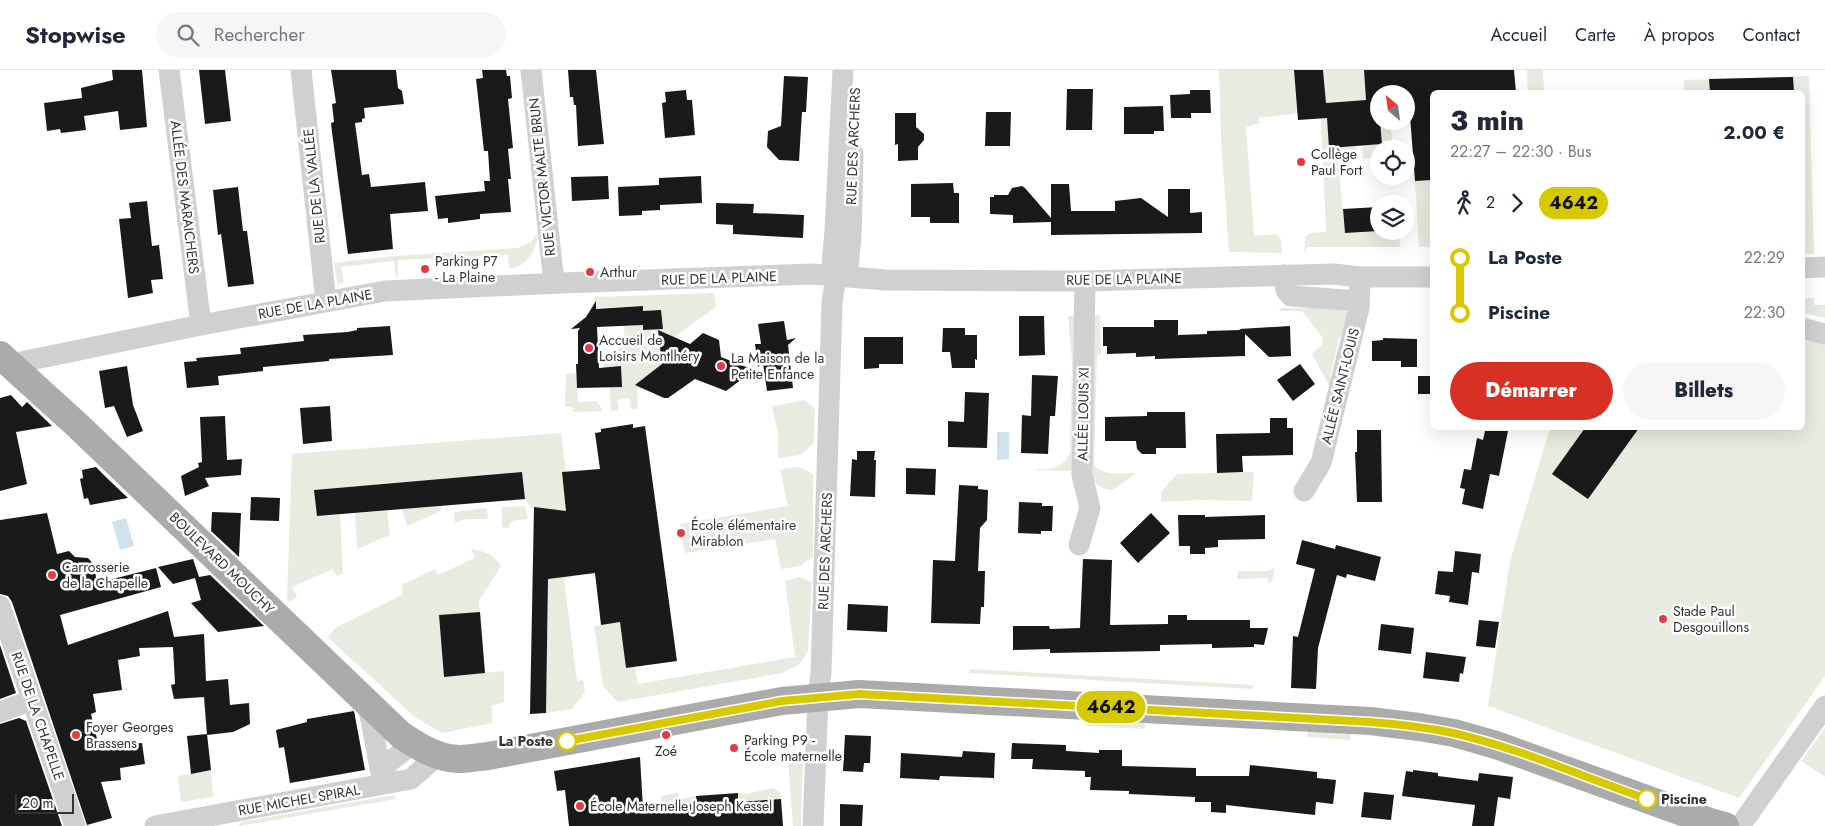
<!DOCTYPE html>
<html lang="fr">
<meta charset="utf-8">
<style>
:root{--surface:#fff;--page:#f6f6f7;--text:#1f2937;--muted:#747a83;--line:#e0e1e3;--accent:#d93025}
body{margin:0;font-family:Jost,sans-serif;background:var(--page);color:var(--text);height:100vh;display:flex;flex-direction:column;font-size:19px;white-space:nowrap}
*{box-sizing:border-box;margin:0}
p{font-size:16px;color:var(--muted)}
.icon{flex:none;width:28px;height:28px;fill:none;stroke:currentColor;stroke-width:2;stroke-linecap:round;stroke-linejoin:round}
.map{position:relative;flex:1;overflow:hidden}
.details{position:absolute;left:1430px;top:20px;width:375px;height:340px;display:flex;flex-direction:column;background:var(--surface);border-radius:8px;box-shadow:0 5px 20px #0002}
.details>*{flex:none}
.badge{padding:0 10px;border-radius:16px;font-size:18px;line-height:32px}
.needle{width:32px;rotate:331deg}
.buttons{position:absolute;left:1370px;top:15px;display:grid;gap:10px}
.buttons a{display:grid;place-items:center;width:45px;height:45px;border-radius:50%;background:var(--surface);box-shadow:0 5px 20px #0002;font-size:25px}
.scale{position:absolute;left:15px;bottom:12px;width:59px;box-sizing:border-box;padding-left:5px;border:2px solid #333;border-top:0;font-size:14px;line-height:18px;white-space:nowrap;color:#333;-webkit-text-stroke:4px #fff;paint-order:stroke}
.map>.badge{position:absolute;translate:-50% -50%;box-shadow:0 0 0 2px #fff}
.legs{display:flex;align-items:center;gap:8px;height:55px;padding:0 20px;font-size:16px}
.legs p{margin-inline-start:auto}
.head{display:flex;align-items:center;justify-content:space-between;height:85px;padding:0 20px}
h1{font-size:28px;font-weight:800;line-height:38px}
.cta{display:flex;gap:10px;margin-top:auto;padding:10px 20px}
.cta a{flex:1;height:58px;border-radius:30px;background:var(--accent);color:#fff;font-size:20px;font-weight:800;line-height:58px;text-align:center}
.cta a+a{background:var(--page);color:var(--text)}
ul{padding:0 20px;list-style:none}
li{display:flex;align-items:center;gap:18px;height:55px;font-size:19px}
li i{display:grid;place-items:center;width:8px;height:100%;margin:0 6px;background:currentColor}
li i::after{content:'';width:12px;height:12px;margin:-6px;border:4px solid;border-radius:50%;background:var(--surface)}
li p{margin-inline-start:auto}
li:first-child i{background:linear-gradient(#0000 50%,currentColor 0)}
li:last-child i{background:linear-gradient(currentColor 50%,#0000 0)}
header{display:flex;align-items:center;gap:30px;box-sizing:border-box;height:70px;padding:0 25px;background:var(--surface);border-bottom:1px solid var(--line)}
header strong{font-size:24px}
nav{display:flex;gap:28px;margin-inline-start:auto;font-size:18px}
.search{width:350px;height:45px;background:var(--page);display:flex;align-items:center;gap:12px;box-sizing:border-box;padding:0 18px;border-radius:28px;color:var(--muted);font-size:19px}
.map>svg:first-child{display:block}
</style>
<header>
<strong>Stopwise</strong>
<div class="search"><svg class="icon" aria-label="search" viewBox="0 0 24 24"><circle cx="10" cy="10" r="6"/><path d="M15 15l6 6"/></svg>Rechercher</div>
<nav><a>Accueil</a><a>Carte</a><a>À propos</a><a>Contact</a></nav>
</header>
<div class="map">
<svg width="1825" height="756" viewBox="0 0 1825 756">
<rect width="100%" height="100%" fill="#fff"/>
<path fill="#e6ecdf" d="M1219 0H1294L1298 43 1258 48 1260 53 1246 57 1254 166 1277 164 1281 170 1282 183 1229 182 1221 69Z
M1323 0H1364L1366 30 1326 33Z
M1527 0H1543L1544 22H1528Z
M1809 6 1814 184H1803L1802 22H1684V10Z
M1327 47 1329 78 1356 76 1357 83 1322 86 1321 48Z
M1380 51H1390L1393 79H1379V87L1363 89 1362 76 1382 74Z
M1338 91 1345 163 1399 161 1400 177H1307L1304 184 1305 167 1310 163 1326 162 1323 92Z
M1432 110V177H1419L1415 111Z
M538 162C537 178 528 198 509 198L508 185 398 190V207H396L394 191 341 197 344 212 339 214 338 217 334 193 394 186 518 178 532 171Z
M714 223 716 237 674 267 650 318 637 319 638 339H631L630 328 617 330 619 340 611 341 609 314 620 296 604 297V290C620 283 626 274 624 256L643 255 644 260 662 259 661 241H643V236L595 238 594 227Z
M1806 228H1814V235H1825V248L1803 243V230Z
M1279 238H1343L1347 240 1348 262 1339 268 1330 307 1335 315 1330 317 1312 284 1321 276 1323 268 1302 241H1280Z
M1100 245 1101 284 1097 285 1094 394C1103 407 1122 403 1136 403L1113 420C1093 418 1093 410 1088 393L1094 246Z
M1068 246H1077L1073 401 1034 400V399C1053 399 1059 401 1070 383L1072 293Z
M1803 268 1825 273V606L1739 728 1488 636 1510 491 1550 358H1802Z
M576 303 578 332 597 331 603 341 573 342 572 337H565L566 304Z
M805 330 815 339 814 373 801 385 778 388V364L772 336Z
M561 363 566 402 562 403 574 506 564 509 577 611 583 610 585 622 572 639 546 643 549 439 531 438 525 429 522 402 315 420 317 446 340 445 343 503 337 506 333 499 292 517 297 527 289 532 287 529 292 384Z
M800 397 813 404V487L800 496 781 499 775 469 685 483 680 454 788 436 780 399Z
M1254 402 1252 431 1201 430 1161 432V422L1177 404Z
M441 436V441L407 456 402 439Z
M525 436 528 449 512 451 508 458 502 457V437Z
M487 438 488 449H466L455 453 454 442Z
M387 441 390 465 357 479 355 443Z
M471 479C483 480 494 485 501 496L479 531 480 542 439 545 444 607 504 601V633L492 635V653L442 663 415 647 327 567 337 557 402 525 403 514 435 499 438 505 475 488Z
M1275 498 1272 510 1268 514V508L1237 509 1238 501H1268Z
M800 507 812 512 808 581 800 594 782 603 618 632 603 616 594 556 620 552 626 598 635 597 638 614 795 587 785 511Z
M970 599 1253 615V619L969 603Z
M1086 650 1145 652V659L1086 656Z
M1825 658V707L1801 691Z
M1308 661 1351 664 1350 670 1307 667Z
M803 688 801 756H793L788 691Z
M211 700 213 727 181 732 178 706Z
M773 718 780 722 781 729 738 732V723L746 724Z
M678 723V729L696 726 697 734 663 756 661 726Z
M394 725 396 729 239 756 241 752Z"/>
<path fill="#cfe2ee" d="M997 362H1009V389L997 390Z
M126 448 134 476 120 480 112 452Z"/>
<path fill="#1a1a1a" d="M112 0H142L147 57 120 60 118 41 84 46 86 60 61 63 60 59 47 61 44 33 82 28 81 18 113 10Z
M199 0H225L231 51 205 54Z
M331 0H396L398 18 402 21 404 34 364 38 365 48 362 49V52L355 53 362 105 369 104 371 117 425 112 428 141 390 144 393 179 348 184 332 62 331 53 334 52 332 34 336 33Z
M482 0H506L507 6H510L512 28 508 29 513 78 508 79 511 109H508L511 142 480 144V149L448 153V148L438 149 435 126 485 121 484 111H490L488 81H484L476 9 483 8Z
M568 0H596L604 74 578 76 576 35H574L573 27H570Z
M1294 0H1323L1326 33 1366 30 1364 0H1514L1516 22H1432V110L1415 111 1409 33H1406V24H1379V51H1380L1382 74 1329 78 1327 48 1298 50Z
M784 6 808 7 806 42H802L799 91 779 90 767 77 768 61 781 56Z
M1793 7 1794 22H1710L1709 9Z
M1067 19H1093L1092 60H1066Z
M686 20 687 30H692L695 65 665 68 662 33 666 32 665 22Z
M1190 20H1210L1211 43H1191V48H1171L1170 25 1190 24Z
M1163 36 1164 61H1154V64H1124V37Z
M986 42H1011L1010 76H985Z
M895 43H916V57L924 64V70L918 77V90L898 91V74L895 75Z
M608 106 609 129 572 131 571 107Z
M701 106 702 133 660 135V140L642 141V145L619 146 618 117 659 115V108Z
M953 113 954 123H959V153H930V147H911V114Z
M1051 114H1069L1071 141H1115V131L1141 128 1168 147V119H1190V143L1202 142V163L1051 165V152L1013 153V145L990 144V127H994V125H1008L1012 118 1022 116 1025 118 1051 148Z
M238 117 243 161H247L254 214 228 217 221 164 218 165 213 120Z
M147 131 152 176 159 175 163 209 151 210 153 223 128 228 119 149 131 148 129 133Z
M716 133 754 134 753 143 804 145 803 168 733 164V155L716 154Z
M1379 137V161L1345 163 1343 139Z
M596 231V239L643 236V241L661 240 663 259 643 260V255L597 257 599 298 621 296 622 317 577 318 576 294H578V261L580 258 571 259 586 247Z
M1019 246H1044L1045 285 1019 286Z
M1154 250H1178V265L1207 264V261L1241 260 1239 259 1290 256 1291 286 1269 287 1245 264V286L1155 289V286L1136 287V283L1107 284V276H1103V257H1154Z
M784 251 787 270 796 268 788 275 793 318 767 321 763 293 758 297 755 274H761L758 254Z
M390 256 393 285 329 289V291L263 297V301L218 306 219 315 187 318 184 292 197 291 196 288 241 284 240 278 304 271 303 265 348 262 357 260V258Z
M943 258H965V265H977V290L975 289V298H952L950 282H942Z
M658 260 690 274 703 263 719 270 721 287 754 300 726 321 695 309 668 328H664L635 315 662 294Z
M864 267H903V294H879V298L864 299Z
M1383 268 1417 269V297H1401V291H1372V271L1383 270Z
M1300 294 1315 314 1293 331 1277 310Z
M127 296 133 335 143 361 127 367 114 336 105 338 99 301Z
M1032 305 1058 306 1055 346H1050L1048 384 1021 383 1022 345 1031 346Z
M1418 306H1432V324H1418Z
M965 322 989 323 987 378 948 377V351L964 352Z
M11 325 22 337 27 332 52 356 16 362 27 414 0 421V328Z
M330 336 332 371 303 374 300 338Z
M1147 342H1185L1186 378H1156V384H1142L1137 379 1136 371H1105V347L1147 346Z
M225 346 227 390 242 389 241 405 205 408 209 416 185 426 181 406 199 397 198 393 202 392 200 347Z
M1270 348H1287V358H1293V385L1242 386 1243 402 1217 403 1216 364 1270 363Z
M633 354V358L645 356 677 591 626 598 620 552 601 555 595 503 548 509 546 643 530 644 534 437 566 441 562 402 600 399 595 363 601 362V359Z
M1585 358H1639L1588 429 1552 404Z
M1357 360H1381L1382 432H1357L1355 382H1357Z
M1485 361H1508L1499 406 1490 404 1483 439 1462 434 1465 419 1460 418 1464 399 1471 400 1477 368 1483 370Z
M857 381H875L874 390H876L875 427 850 426 852 389 857 390Z
M96 397 109 410 128 428 90 435 88 428 84 429 80 409 83 408 82 400Z
M906 398 936 399 935 425 906 424Z
M522 402 525 429 317 446 314 420Z
M959 415 978 416V419L988 420 987 450 980 458 978 501H985L984 537H981L980 554 931 553 933 490 955 491Z
M251 427 280 428 279 451 250 450Z
M1019 432 1042 433V436H1053L1052 461H1041V464L1018 463Z
M212 442 241 443 239 487 211 461Z
M47 443 57 484 69 481 75 487 88 488 94 495 97 513 156 498 161 517 60 545 68 575 168 541 174 567 204 564 206 611 228 609 230 635 249 633 250 654 233 662 207 665 204 627 174 629 171 615 175 614 173 577 139 578 140 586 118 590 122 620 93 624 96 642 91 644 99 677 142 673 145 694 120 698 121 710 101 712 112 748 87 755 12 532 8 526 0 524V450Z
M1151 443 1170 463 1138 493 1120 473Z
M1178 445H1205V447L1265 445V469L1218 470V477L1205 478V484H1190V476H1179Z
M1302 470 1335 479 1336 475 1381 487 1375 511 1347 504 1346 508 1337 505 1318 578 1316 619 1291 618 1293 566 1298 567 1315 499 1296 494Z
M1455 481 1481 484 1479 503 1472 502 1468 535 1449 532 1450 526 1435 524 1438 501 1453 502Z
M193 489 199 507 210 505 264 556 218 562 191 533 201 530 195 508 173 514 158 497Z
M1083 489 1112 490 1110 555 1168 554V545H1187V550H1250V558H1268L1264 575 1254 574V577L1212 578V574L1160 575V581L1050 583V579L1013 580V556H1049L1050 559 1080 558Z
M848 534 888 536 887 562 847 560Z
M480 542 485 603 444 607 439 545Z
M1479 550 1499 552 1495 578 1476 576Z
M1381 554 1414 558 1411 584 1378 580Z
M0 575 16 623 0 629Z
M1426 582 1466 587 1463 604 1460 603 1459 612 1423 608Z
M354 641 365 700 290 713 284 677 279 678 276 660 307 652V649Z
M19 648 26 651 62 756H0V654Z
M207 664 211 700 191 704 187 666Z
M845 665 871 666 870 693H864L863 702 843 701Z
M1012 673 1066 675V681L1099 683V680H1122V696L1196 698V706H1249L1250 695 1317 702V708L1336 710 1333 734 1316 732 1315 745 1226 735V743L1211 742V732H1195V727L1129 724V721L1090 720 1091 707H1085V701L1032 699 1033 689H1011Z
M963 681 995 683 994 708 940 706 939 710 900 708 901 683 962 687Z
M640 687 643 738 697 734 696 726 738 723V732L781 729 783 756H569L565 720 557 721 554 701Z
M1413 700 1438 703V706L1478 711 1479 703 1513 707 1510 729 1498 727 1494 756H1472L1475 735 1402 726 1406 701 1413 702Z
M1364 722 1394 725 1391 750 1361 747Z
M840 734 863 735 862 756H840Z"/>
<g fill="none" stroke-linecap="round" stroke-linejoin="round">
<path stroke="#d0d0d0" stroke-width="21" d="M169 0 201 255
M301 0 326 232
M531 0 554 213
M1802 198 1825 197
M1284 205 1286 220 1291 226 1359 231
M836 207 848 196 851 168 853 83
M1802 258 1825 264
M11 294 201 255 385 221 562 213 812 204 886 210 1085 211 1334 204 1360 207H1432
M1304 421 1321 393 1359 238 1360 207
M1079 475 1090 438 1082 405 1085 211
M0 536 75 756
M368 634 383 714
M0 642 32 630
M380 699 414 673
M155 756 411 709 438 685
M813 756 818 627 821 603 832 233 836 207 832 195 835 161 843 0
M1740 756 1825 636"/>
<path stroke="#ababab" stroke-width="28" d="M0 285 76 354 401 665C419 677 438 689 460 689 469 689 479 687 488 686L782 631 859 624 1370 651 1419 657 1454 663 1496 675 1710 752 1725 756"/>
</g>
<g fill="none" stroke-linecap="round" stroke-linejoin="round">
<defs>
<path id="line-1" d="M567 671 782 631 859 624 1370 652C1398 654 1425 657 1453 663 1519 678 1583 707 1647 729"/>
</defs>
<use href="#line-1" stroke="#fff" stroke-width="11"/>
<use href="#line-1" stroke="#d6c900" stroke-width="8"/>
</g>
<g fill="#e63946" stroke="#fff" stroke-width="2">
<circle cx="1301" cy="92" r="5"/>
<circle cx="425" cy="199" r="5"/>
<circle cx="590" cy="202" r="5"/>
<circle cx="589" cy="278" r="5"/>
<circle cx="721" cy="296" r="5"/>
<circle cx="681" cy="463" r="5"/>
<circle cx="52" cy="505" r="5"/>
<circle cx="1663" cy="549" r="5"/>
<circle cx="76" cy="665" r="5"/>
<circle cx="666" cy="665" r="5"/>
<circle cx="734" cy="678" r="5"/>
<circle cx="580" cy="736" r="5"/>
</g>
<g fill="#fff" stroke="#d6c900" stroke-width="2.5">
<circle cx="567" cy="671" r="9"/>
<circle cx="1647" cy="729" r="9"/>
</g>
<g text-anchor="middle" stroke-width="5" stroke-linejoin="round" paint-order="stroke">
<g font-size="14" fill="#333" stroke="#fff">
<text transform="translate(853 76) rotate(-88)" y="5">RUE DES ARCHERS</text>
<text transform="translate(542 107) rotate(-96)" y="5">RUE VICTOR MALTE BRUN</text>
<text transform="translate(314 116) rotate(-96)" y="5">RUE DE LA VALLÉE</text>
<text transform="translate(185 127) rotate(83)" y="5">ALLÉE DES MARAICHERS</text>
<text transform="translate(719 208) rotate(-2)" y="5">RUE DE LA PLAINE</text>
<text transform="translate(1124 209) rotate(-1)" y="5">RUE DE LA PLAINE</text>
<text transform="translate(315 234) rotate(-10)" y="5">RUE DE LA PLAINE</text>
<text transform="translate(1340 316) rotate(-76)" y="5">ALLÉE SAINT-LOUIS</text>
<text transform="translate(1083 344) rotate(-89)" y="5">ALLÉE LOUIS XI</text>
<text transform="translate(825 481) rotate(-88)" y="5">RUE DES ARCHERS</text>
<text transform="translate(222 493) rotate(44)" y="5">BOULEVARD MOUCHY</text>
<text transform="translate(38 646) rotate(71)" y="5">RUE DE LA CHAPELLE</text>
<text transform="translate(299 730) rotate(-10)" y="5">RUE MICHEL SPIRAL</text>
</g>
<g font-size="14" fill="#333" stroke="#fff" text-anchor="start">
<text x="1311" y="89">Collège<tspan x="1311" dy="16">Paul Fort</tspan></text>
<text x="435" y="196">Parking P7<tspan x="435" dy="16">- La Plaine</tspan></text>
<text x="600" y="207">Arthur</text>
<text x="599" y="275">Accueil de<tspan x="599" dy="16">Loisirs Montlhéry</tspan></text>
<text x="731" y="293">La Maison de la<tspan x="731" dy="16">Petite Enfance</tspan></text>
<text x="691" y="460">École élémentaire<tspan x="691" dy="16">Mirablon</tspan></text>
<text x="62" y="502">Carrosserie<tspan x="62" dy="16">de la Chapelle</tspan></text>
<text x="1673" y="546">Stade Paul<tspan x="1673" dy="16">Desgouillons</tspan></text>
<text x="86" y="662">Foyer Georges<tspan x="86" dy="16">Brassens</tspan></text>
<text x="744" y="675">Parking P9 -<tspan x="744" dy="16">École maternelle</tspan></text>
<text x="666" y="686" text-anchor="middle">Zoé</text>
<text x="590" y="741">École Maternelle Joseph Kessel</text>
</g>
<g font-size="14" font-weight="bold" fill="#333" stroke="#fff" text-anchor="end">
<text x="553" y="676">La Poste</text>
<text x="1661" y="734" text-anchor="start">Piscine</text>
</g>
</g>
</svg>
<div class="buttons">
<a><svg class="needle" viewBox="-14 -14 28 28"><path d="M0-13l5 13h-10z" fill="#e53935"/><path d="M0 13l5-13h-10z" fill="#747a83"/></svg></a>
<a><svg class="icon" aria-label="locate" viewBox="0 0 24 24"><circle cx="12" cy="12" r="6"/><path d="M12 2v4M12 18v4M2 12h4M18 12h4"/></svg></a>
<a><svg class="icon" aria-label="layers" viewBox="0 0 24 24"><path d="M12 4l9 5-9 5-9-5zM3 14l9 5 9-5"/></svg></a>
</div>
<div class="scale">20 m</div>
<b class="badge" style="left:1111px;top:637px;background:#d6c900;color:#111">4642</b>
<section class="details">
<div class="head"><div><h1>3 min</h1><p>22:27 – 22:30 · Bus</p></div><b>2.00 €</b></div>
<div class="legs"><svg class="icon" aria-label="walk" viewBox="0 0 24 24"><circle cx="13" cy="4" r="2"/><path d="M13 8l-2 6 4 7M11 14l-3 7M7 12l3-4h3l4 4"/></svg>2<svg class="icon" aria-label="forward" viewBox="0 0 24 24"><path d="M9 5l7 7-7 7"/></svg><b class="badge" style="background:#d6c900;color:#111">4642</b></div>
<ul>
<li><i style="color:#d6c900"></i><b>La Poste</b><p>22:29</p></li>
<li><i style="color:#d6c900"></i><b>Piscine</b><p>22:30</p></li>
</ul>
<div class="cta"><a>Démarrer</a><a>Billets</a></div>
</section>
</div>
